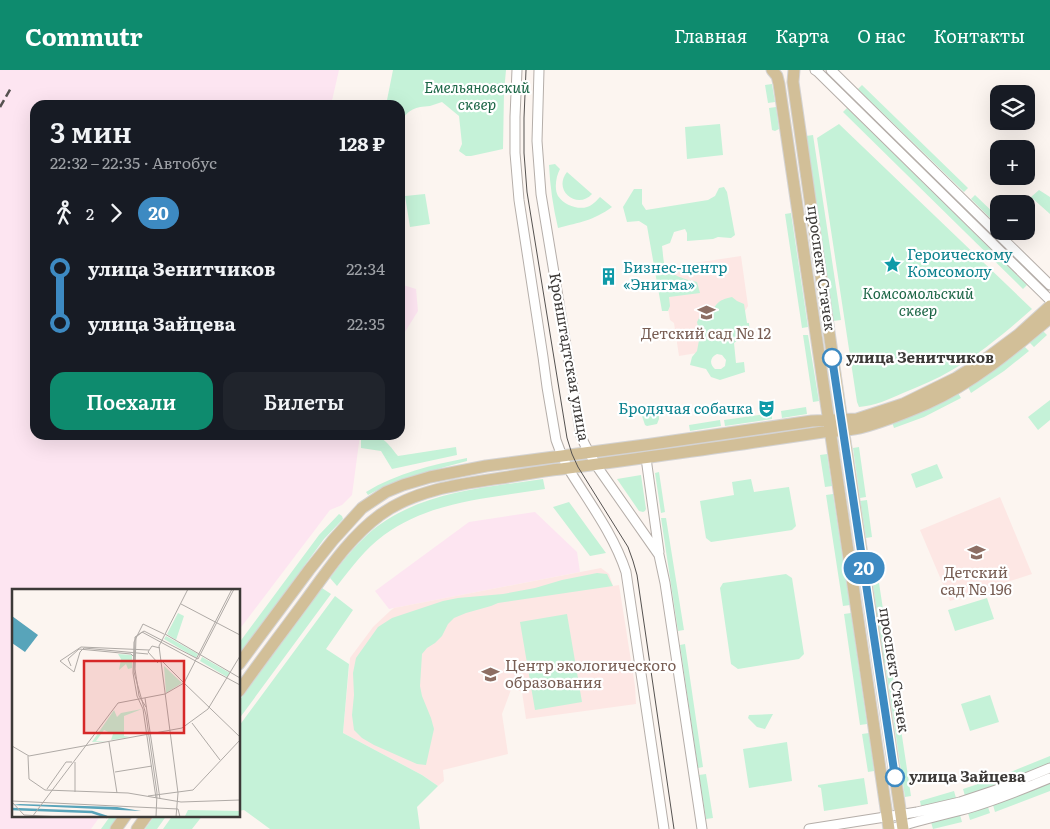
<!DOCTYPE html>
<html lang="ru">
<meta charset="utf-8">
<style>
:root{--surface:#171b24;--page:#20242c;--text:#f1f3f6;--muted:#9ea1a6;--accent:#0e8b6e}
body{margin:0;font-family:Literata,serif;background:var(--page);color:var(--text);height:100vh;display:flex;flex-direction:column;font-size:19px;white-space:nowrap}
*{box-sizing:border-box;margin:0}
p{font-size:16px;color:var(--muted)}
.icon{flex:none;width:28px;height:28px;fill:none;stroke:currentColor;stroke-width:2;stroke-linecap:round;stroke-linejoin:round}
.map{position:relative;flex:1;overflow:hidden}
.sheet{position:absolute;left:30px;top:30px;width:375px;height:340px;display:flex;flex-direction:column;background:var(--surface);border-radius:15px;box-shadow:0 5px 20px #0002}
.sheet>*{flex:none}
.badge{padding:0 10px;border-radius:16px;font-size:18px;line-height:32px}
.fabs{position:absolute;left:990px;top:15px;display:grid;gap:10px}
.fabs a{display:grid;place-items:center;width:45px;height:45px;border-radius:10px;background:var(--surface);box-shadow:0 5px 20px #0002;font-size:25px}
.map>.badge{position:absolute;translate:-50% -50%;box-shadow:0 0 0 2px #fff}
.legs{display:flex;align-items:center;gap:8px;height:55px;padding:0 20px;font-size:16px}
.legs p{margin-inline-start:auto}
.overview{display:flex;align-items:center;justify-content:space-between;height:85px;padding:0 20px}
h1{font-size:28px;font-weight:600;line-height:38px}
.cta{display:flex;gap:10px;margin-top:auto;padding:10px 20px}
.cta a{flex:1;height:58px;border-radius:15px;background:var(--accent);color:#fff;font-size:20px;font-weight:600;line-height:58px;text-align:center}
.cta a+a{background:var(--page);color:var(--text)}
ul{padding:0 20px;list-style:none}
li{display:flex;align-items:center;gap:18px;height:55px;font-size:19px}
li i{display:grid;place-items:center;width:8px;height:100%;margin:0 6px;background:currentColor}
li i::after{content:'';width:12px;height:12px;margin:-6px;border:4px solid;border-radius:50%;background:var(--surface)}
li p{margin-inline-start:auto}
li:first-child i{background:linear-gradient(#0000 50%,currentColor 0)}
li:last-child i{background:linear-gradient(currentColor 50%,#0000 0)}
header{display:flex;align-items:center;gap:30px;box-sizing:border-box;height:70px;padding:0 25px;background:var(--accent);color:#fff}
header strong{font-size:24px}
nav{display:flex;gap:28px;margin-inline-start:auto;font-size:18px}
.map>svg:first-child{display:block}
</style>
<header>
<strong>Commutr</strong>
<nav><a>Главная</a><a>Карта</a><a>О нас</a><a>Контакты</a></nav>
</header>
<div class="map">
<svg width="1050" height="759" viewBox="0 0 1050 759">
<rect width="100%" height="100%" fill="#fcf5f0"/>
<path fill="#fde5f1" d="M0 0H339L331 35H35V365H360L352 425 342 435 330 440 239 560V520H14V745H101L91 759H0Z
M400 214 416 219 418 241 400 270Z
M535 442 577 482 580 502 389 539 375 521 469 452Z"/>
<path fill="#fde7e4" d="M741 186 748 236 721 279 679 286 674 253 670 250 661 198Z
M1000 427 1032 504 950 531 920 460Z
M601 498 609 504 613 516 619 515 635 616 636 634 526 649 522 622 512 617 502 644 508 684 443 700 444 711 438 716 422 705 343 663 350 588 373 557 390 541 394 538Z"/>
<path fill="#c5f2d8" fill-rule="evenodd" d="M393 0H506L504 22 503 79 471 86H466L459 81 462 74 459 46 442 32C438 33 434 35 430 36 415 37 409 39 400 52V35H386Z
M772 14 775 32 768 33 765 15Z
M862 15 968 118 964 122 858 19Z
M776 37 779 59 775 61 772 60 769 38Z
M847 38 1027 215 1023 219 843 42Z
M720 54 723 85 687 89 685 57Z
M839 54 1032 239C1007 261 981 283 952 300 937 309 920 316 903 323 890 329 874 336 859 337L857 332 817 68Z
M813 65 841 250 833 251 806 66Z
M555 94 560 99C556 106 554 119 558 126 564 135 578 140 587 137 593 135 596 131 600 127L612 137C593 151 580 152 558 158 553 137 550 116 549 95Z
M567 102 592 124C578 140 552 121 567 102Z
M724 117 727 122 735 165 731 168 718 167 713 169 687 171V163L685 159 674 162 670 173 662 176C663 183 663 190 665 196 668 205 688 210 697 212L700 223 669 227 670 236 668 241H662L647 156 639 151 627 152 623 137 634 119H642V134L646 140 708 130 715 126 719 118Z
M1039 120 1050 127V144L1031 127Z
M425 124 430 154 410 157 405 126Z
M975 125 999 148V157L971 129Z
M791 143 808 257 802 258 785 144Z
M732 227 737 231 744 234 747 253H749L750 265H744L734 273 736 293 744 292 745 302 720 310 711 307 706 299 690 295 692 287 697 281 700 265 697 252 700 246 711 244C717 231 720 230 732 227ZM717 284 722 285 726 290 725 296 721 299H715C709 294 710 287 717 284Z
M1042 260 1047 265 1034 277 1029 272Z
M803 265H808L819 331 813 332Z
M1024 276 1029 281 1004 301 971 323 968 317Z
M958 323 961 328 924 347 894 358 892 352Z
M1050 330V350L1038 360 1028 347Z
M806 337 807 344 782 348 781 341Z
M659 340V349L657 354 647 356 645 355 641 343Z
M772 343V349L725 356 724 350Z
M720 350 721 356 690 361 689 355Z
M361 365C383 365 385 370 398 386L456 377 457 385 392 399 381 381 361 378Z
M859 377 866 427 860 428 853 378Z
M827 384 832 416 825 417 820 385Z
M467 388V391C432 401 401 407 368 425L366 422C397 403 432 395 467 388Z
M937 394 943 408 916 418 911 404Z
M659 402 665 442 661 443 655 403Z
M641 405 646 439 645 441 643 442 639 441 617 409Z
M543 409 545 419C489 428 431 431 384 465 365 479 351 498 337 516L330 508C341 493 353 478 367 465 414 422 483 418 543 409Z
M751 409 754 422 789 417 796 456 792 460 711 472 706 468 700 431 734 425 732 412Z
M833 424 850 535 843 536 826 425Z
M867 430 872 467 866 468 860 431Z
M569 432 606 483 590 486 553 437Z
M339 444 342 446 343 449 324 469 239 585V573L319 465Z
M661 448H666L684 560 678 561Z
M876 493 891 592 884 593 870 494Z
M597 503 607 504 613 516 498 533 491 536 466 543 454 548 448 554 442 566 435 573 427 578 422 584 420 616 422 626 431 648 434 659 426 695 417 694 374 675 362 668 354 660 352 645 354 625 353 603 356 588 378 557 392 548 443 531 458 528 503 524 535 518 562 510Z
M786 504 792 508 804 584 799 589 738 599 731 594 720 518 723 513Z
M322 518 331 524 239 649V631Z
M335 526 353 540 326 579 349 594 343 663 422 705 438 716 417 737 420 759H270L244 740 239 741V656Z
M987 528 994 549 955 561 948 540Z
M851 543 867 654 860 655 844 544Z
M567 544 582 632 535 640 520 552Z
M685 574 703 697 698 698 680 575Z
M892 599 911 726 905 727 886 600Z
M990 625 999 652 970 661 961 634Z
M773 644 765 659 757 657 748 648 749 645Z
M869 663 874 701 868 702 862 664Z
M787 672 792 711 749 718 743 679Z
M1050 686V694L995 716 965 726 963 719 993 709Z
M706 704 713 748 706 749 699 705Z
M864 708 868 734 824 741 821 718 818 717V715Z
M1050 712V721L995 742 993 735Z
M954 721 956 728 921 736 920 731Z
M988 737 990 743 970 750 968 743Z
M111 745H120L110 759H101Z
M155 745H167L157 759H145Z
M173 745H203L192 759H163Z
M960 745 962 752 933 759 931 752Z"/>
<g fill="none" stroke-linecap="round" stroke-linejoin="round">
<defs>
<path id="minor" d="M517 0 515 47V83L519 130 543 287 547 317 556 370 562 386 568 398C589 432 614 465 626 502L664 759
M539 0 537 71 541 124 581 366 585 375 596 395 659 485 665 513 702 759
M815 0 818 2 1050 230
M831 0 1050 215
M646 388 659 482
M809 759 917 742 960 732 996 720 1050 698
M890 759C914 752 938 746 962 740 992 732 1021 720 1050 708"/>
<path id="major" d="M772 0 777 6 779 14 889 759
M794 0 793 12 839 331 903 759
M239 594 309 500 333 470 362 438 386 422 403 415 430 407 486 396 645 375 812 351 857 349 903 334 956 308 987 288 1018 265 1050 236
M239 621C261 590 284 560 306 530 328 500 350 467 380 445 414 420 460 414 501 408 521 405 541 401 561 399 628 390 695 381 762 371 782 368 802 365 823 362 835 361 848 361 860 358 883 352 905 343 926 334 973 313 1012 280 1050 248
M116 759 126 745
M137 759 147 745"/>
</defs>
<use href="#minor" stroke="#b5aea9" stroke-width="11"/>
<use href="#major" stroke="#d4d3d3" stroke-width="13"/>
<use href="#minor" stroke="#fff" stroke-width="9"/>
<use href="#major" stroke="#d2bf98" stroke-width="11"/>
<path stroke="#555250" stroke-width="1" d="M526 0 524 48V83L527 122 567 368 572 384 578 397 628 477 633 491 637 505 674 759"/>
<path stroke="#555250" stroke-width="2.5" stroke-dasharray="8 4" stroke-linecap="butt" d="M0 37 11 18"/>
</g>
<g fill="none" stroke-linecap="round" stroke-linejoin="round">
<defs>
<path id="line-1" d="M832 288 895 707"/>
</defs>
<use href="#line-1" stroke="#fff" stroke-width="11"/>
<use href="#line-1" stroke="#3d8ac2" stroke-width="8"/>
</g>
<defs>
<symbol id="sight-bare" viewBox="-9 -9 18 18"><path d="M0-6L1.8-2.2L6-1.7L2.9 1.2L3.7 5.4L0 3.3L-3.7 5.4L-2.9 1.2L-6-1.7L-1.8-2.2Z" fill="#0f9aa8" stroke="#fff" stroke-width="2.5" paint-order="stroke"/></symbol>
<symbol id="building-bare" viewBox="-9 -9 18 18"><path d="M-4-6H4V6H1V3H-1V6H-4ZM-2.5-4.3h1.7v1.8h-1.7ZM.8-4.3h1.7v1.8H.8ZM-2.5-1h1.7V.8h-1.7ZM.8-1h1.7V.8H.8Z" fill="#0f9aa8" stroke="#fff" stroke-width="2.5" paint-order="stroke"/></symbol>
<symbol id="school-bare" viewBox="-9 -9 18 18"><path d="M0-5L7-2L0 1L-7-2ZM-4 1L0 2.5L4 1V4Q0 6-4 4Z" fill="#8d6e63" stroke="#fff" stroke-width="2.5" paint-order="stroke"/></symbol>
<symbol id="theatre-bare" viewBox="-9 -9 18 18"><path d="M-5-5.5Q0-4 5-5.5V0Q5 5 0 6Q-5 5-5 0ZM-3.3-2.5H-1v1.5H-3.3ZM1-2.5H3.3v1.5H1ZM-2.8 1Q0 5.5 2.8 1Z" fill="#0f9aa8" stroke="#fff" stroke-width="2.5" paint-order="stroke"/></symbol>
</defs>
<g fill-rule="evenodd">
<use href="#sight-bare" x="880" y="182" width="25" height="25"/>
<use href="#building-bare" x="596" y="194" width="25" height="25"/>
<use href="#school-bare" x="694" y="230" width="25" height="25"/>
<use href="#theatre-bare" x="754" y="326" width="25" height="25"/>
<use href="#school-bare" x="964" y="470" width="25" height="25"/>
<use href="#school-bare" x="478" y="592" width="25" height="25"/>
</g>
<g fill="#fff" stroke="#3d8ac2" stroke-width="2.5">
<circle cx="832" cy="288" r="9"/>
<circle cx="895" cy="707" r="9"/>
</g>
<g text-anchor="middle" stroke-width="4.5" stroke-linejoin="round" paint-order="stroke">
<g font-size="15" font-style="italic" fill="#1c6646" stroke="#fff">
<text x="477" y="23">Емельяновский<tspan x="477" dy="17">сквер</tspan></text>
<text x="918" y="229">Комсомольский<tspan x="918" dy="17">сквер</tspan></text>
</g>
<g font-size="15" fill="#0d838f" stroke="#fff" text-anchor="start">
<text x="907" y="190">Героическому<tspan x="907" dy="17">Комсомолу</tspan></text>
<text x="623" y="203">Бизнес-центр<tspan x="623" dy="17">«Энигма»</tspan></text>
<text x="753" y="344" text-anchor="end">Бродячая собачка</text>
</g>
<g font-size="15" fill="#3c3937" stroke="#fff">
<text transform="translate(821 198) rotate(82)" y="5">проспект Стачек</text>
<text transform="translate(569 287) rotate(80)" y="5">Кронштадтская улица</text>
<text transform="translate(894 600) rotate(81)" y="5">проспект Стачек</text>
</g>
<g font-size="15" fill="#785e54" stroke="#fff">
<text x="706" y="269">Детский сад № 12</text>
<text x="976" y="508">Детский<tspan x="976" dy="17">сад № 196</tspan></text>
<text x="505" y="601" text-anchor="start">Центр экологического<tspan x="505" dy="17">образования</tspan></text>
</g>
<g font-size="15" font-weight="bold" fill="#3c3937" stroke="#fff" text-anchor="start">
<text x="846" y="293">улица Зенитчиков</text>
<text x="909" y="712">улица Зайцева</text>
</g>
</g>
<g transform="translate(12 519)">
<rect width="228" height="228" fill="#fcf5f0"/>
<path d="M166 24 172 27 164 51 155 45ZM154 47 186 65 184 69 152 50ZM106 65 120 66V79L116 80 114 75 107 81 109 70ZM190 68 218 84 215 88 188 72ZM152 77 170 94 154 104ZM130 120 112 127V147L118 148 99 151 101 145 92 141 84 152H97L80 153 102 121 105 128 109 124ZM176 221 227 222V227H173Z" fill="#c5f2d8"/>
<path d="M0 27 26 46 13 63 0 54ZM8 215 105 218 129 222 0 216Z" fill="#58a4ba"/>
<path fill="none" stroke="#58a4ba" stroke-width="2.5" d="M0 220 80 223 95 228"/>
<path fill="none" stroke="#afaaa6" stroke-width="1" d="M169 15 228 46M153 45 228 89M136 65 72 59 68 63 62 83 48 72 69 58 137 61M149 71 172 94M146 74 136 63 140 57 148 59M59 77 56 70 67 60 119 65 122 68M172 94 228 148M133 109 148 210M134 118 127 107 123 80 124 48 130 43 228 96M180 134 208 171M97 153 105 204M0 157 17 167 170 139 196 120 228 67M16 167 17 190 33 201 116 204 169 213 228 211M63 173V203M103 183 140 177M35 200 54 173H60M136 207 181 201 228 151M144 209 131 120 125 107 121 84 122 53 131 35 152 45M0 212 166 220 168 228M0 213 12 226 50 228M20 228 106 114 153 105 172 94 220 0M144 228 145 204 134 126 122 83 123 48 132 42 186 70 222 0M164 228 166 204 147 57 176 0"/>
<path fill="#d62828" fill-opacity="0.15" stroke="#d62828" stroke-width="2.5" d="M72 72H172V144H72Z"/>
<rect width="228" height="228" fill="none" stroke="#3c3937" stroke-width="2.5"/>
</g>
</svg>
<div class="fabs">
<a><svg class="icon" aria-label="layers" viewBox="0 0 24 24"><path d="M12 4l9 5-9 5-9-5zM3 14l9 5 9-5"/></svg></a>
<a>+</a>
<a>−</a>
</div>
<b class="badge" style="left:864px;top:498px;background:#3d8ac2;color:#fff">20</b>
<section class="sheet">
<div class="overview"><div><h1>3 мин</h1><p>22:32 – 22:35 · Автобус</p></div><b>128 ₽</b></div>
<div class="legs"><svg class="icon" aria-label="walk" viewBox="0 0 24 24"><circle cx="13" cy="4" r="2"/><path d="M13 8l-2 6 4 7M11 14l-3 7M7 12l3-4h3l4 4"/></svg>2<svg class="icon" aria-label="forward" viewBox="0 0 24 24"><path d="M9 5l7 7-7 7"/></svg><b class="badge" style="background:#3d8ac2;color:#fff">20</b></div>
<ul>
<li><i style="color:#3d8ac2"></i><b>улица Зенитчиков</b><p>22:34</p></li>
<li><i style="color:#3d8ac2"></i><b>улица Зайцева</b><p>22:35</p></li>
</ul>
<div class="cta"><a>Поехали</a><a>Билеты</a></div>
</section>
</div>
